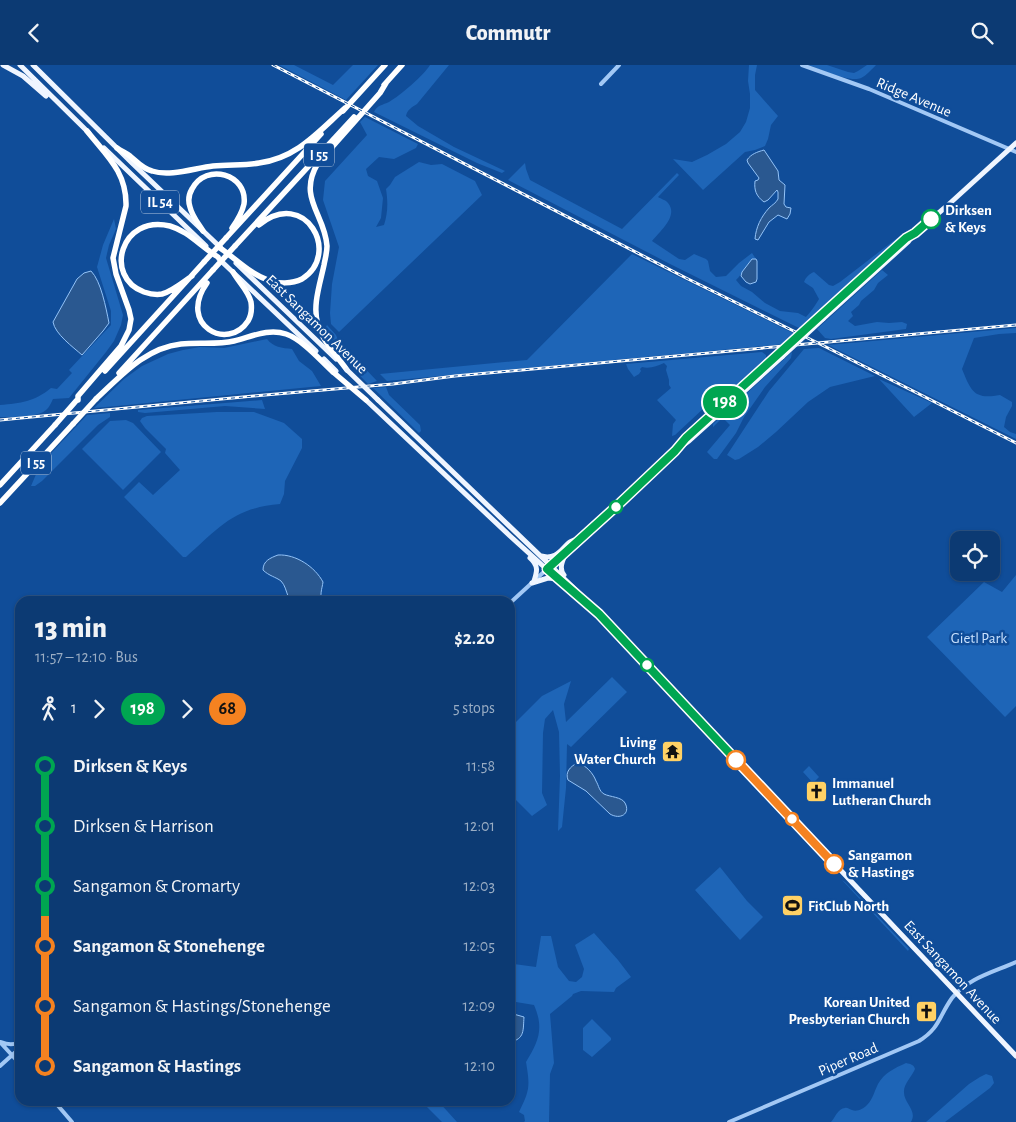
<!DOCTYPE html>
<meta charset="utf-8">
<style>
:root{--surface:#0c3a73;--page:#154178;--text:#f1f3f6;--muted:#9aadc4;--line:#2c5485}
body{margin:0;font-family:"Alegreya Sans",sans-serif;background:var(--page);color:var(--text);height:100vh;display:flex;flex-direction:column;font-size:19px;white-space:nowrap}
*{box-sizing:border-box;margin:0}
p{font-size:16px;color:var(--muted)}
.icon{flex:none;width:28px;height:28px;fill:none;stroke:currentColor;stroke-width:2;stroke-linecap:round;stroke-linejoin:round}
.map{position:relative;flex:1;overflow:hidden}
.panel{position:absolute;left:15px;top:531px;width:500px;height:510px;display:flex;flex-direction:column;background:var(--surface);border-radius:15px;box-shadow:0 1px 4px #0004,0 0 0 1px var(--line)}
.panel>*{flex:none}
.badge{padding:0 10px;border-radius:16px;font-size:18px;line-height:32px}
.buttons{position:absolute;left:950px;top:466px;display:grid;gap:10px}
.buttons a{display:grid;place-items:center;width:50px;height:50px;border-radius:10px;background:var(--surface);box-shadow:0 1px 4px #0004,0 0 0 1px var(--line);font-size:25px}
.map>.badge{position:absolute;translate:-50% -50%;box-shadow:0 0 0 2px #fff}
.legs{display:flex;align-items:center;gap:8px;height:55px;padding:0 20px;font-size:16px}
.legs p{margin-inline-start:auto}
.headline{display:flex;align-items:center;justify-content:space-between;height:85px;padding:0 20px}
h1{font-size:28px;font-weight:800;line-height:38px}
ul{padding:0 20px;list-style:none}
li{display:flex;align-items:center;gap:18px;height:60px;font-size:19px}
li i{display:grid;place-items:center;width:8px;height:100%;margin:0 6px;background:currentColor}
li i::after{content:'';width:12px;height:12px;margin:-6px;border:4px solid;border-radius:50%;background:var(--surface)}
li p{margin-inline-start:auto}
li:first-child i{background:linear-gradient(#0000 50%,currentColor 0)}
li:last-child i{background:linear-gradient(currentColor 50%,#0000 0)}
header{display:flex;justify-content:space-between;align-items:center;height:65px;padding:0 20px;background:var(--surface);font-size:22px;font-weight:800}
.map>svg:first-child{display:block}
</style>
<header><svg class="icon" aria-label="back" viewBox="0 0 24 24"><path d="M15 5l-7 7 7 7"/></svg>Commutr<svg class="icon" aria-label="search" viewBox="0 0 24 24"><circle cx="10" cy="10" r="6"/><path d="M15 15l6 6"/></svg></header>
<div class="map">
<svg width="1016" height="1057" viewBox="0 0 1016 1057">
<rect width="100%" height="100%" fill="#104d99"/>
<path fill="#1e65b7" d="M279 0H294L333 20 353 0H378L346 35Z
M430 0H449L417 39C412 42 407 45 406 51L418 61 454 82 505 106 502 108 477 98 374 47C377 40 383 40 389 37 401 30 423 11 430 0Z
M749 0H757L755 10V25L778 51 771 60 768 74 765 81 755 85 745 87 703 125 673 94 692 97 707 90 726 79 740 67 746 57 750 43V29L748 16Z
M808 0H827L848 7 854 8 858 6 867 0H876C872 4 866 11 861 13 850 18 820 4 808 0Z
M365 52 418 79 416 83 394 94 379 92 366 104 368 111 377 116 383 133 381 153 376 162 384 160C388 148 388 137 386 124L390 120 395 112 419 97 431 100 442 99 475 116 482 130 339 267 331 259 330 248 332 219 339 182 323 135 325 116 367 70 360 57Z
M525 98 526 104 530 115 622 164 677 108 679 110 658 132C661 134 666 135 668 138 679 151 659 167 652 176L679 194 685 195 694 189 706 194 708 196 710 206 716 212 726 211 739 198 752 188 756 194C746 197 743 209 736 215L741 221 752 227 765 238 780 246 798 248 806 252C809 249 817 238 819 234L813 223 804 217C806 212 809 209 814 207L829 220 833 221 840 217 901 170 906 169 801 264 672 200 508 115Z
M114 154 116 164 109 180 106 193 123 250 121 260 114 276 106 287 69 333 53 334C51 338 49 343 46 345 37 353 12 352 0 352V340C21 338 34 337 51 323L57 324 72 308 69 305 111 260V246L97 202 103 180Z
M632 189 795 269 785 279 387 316 380 309 527 295Z
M882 205 888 210 878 218 874 225 861 236 859 240 851 247 853 251 848 256 855 261 877 257 889 258 902 257 907 259 906 264 831 274 825 273 817 264Z
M327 260 336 270 338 275 377 316 368 319C353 303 333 286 324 266Z
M1016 263V268L999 269 974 273 962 304C971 326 974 335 1000 330L1012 337V341L1006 352 1004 362 1010 367 1016 369V374L828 280Z
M267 274C273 282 282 283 292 284L299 296 312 306 321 321 117 341 94 343 124 314 142 301 168 289 183 285 200 282 224 283Z
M819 283 875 311 830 322 808 337 776 367 758 382 739 394 735 395 727 390 769 326 804 284Z
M762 287 766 290V294L761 300 709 347 704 343 675 370 672 371 673 359 676 355 657 335 671 323 669 320V315L666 305 667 301 664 298C657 301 650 304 642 302L640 304 641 306 639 309 634 312 628 304 626 299Z
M792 287 791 293 765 322 744 352 736 368 717 394H714L707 387 730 360 724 354 720 355 713 362V359Z
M879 314 932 338 914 352Z
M386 322 389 330 420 360 421 366 419 368 373 323Z
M262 335 265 344 225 341 145 348 138 347V345Z
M217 347H254L284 358 302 374V383L285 416 284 429 280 439C233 443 219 463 186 492H183L124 432 139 417 153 430 180 405 165 388 166 384 145 363 140 356 142 353 147 351Z
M110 348V352L98 360 42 416 35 421H31L40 400 87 350Z
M126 355 133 358 161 387 123 425 82 384 110 356Z
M1016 510V641L1005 652 927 572 984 517 1002 527Z
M612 612 627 627 571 682 567 679 566 723 562 762 558 766 560 711 559 667 553 645 545 654 543 668 542 728 547 740 532 751 510 729V663L542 631 571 616 564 639 566 657Z
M809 701 819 712 813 718 803 707Z
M720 802 747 836 763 852 740 875 695 825Z
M842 815 845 817 909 884 908 886Z
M594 868 618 895 631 912 616 923 614 927 581 926 573 929 572 931 550 949 554 998 550 1009 549 1057H524L525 1056 524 1050 519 1047C530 1025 530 1021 526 997 539 976 544 963 534 940L510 936V881L516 876 514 899 536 902 541 871H551L558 902 569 916 576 917 582 912 584 904 575 880Z
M592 954 611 973V975L592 992 583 985V963Z
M906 998C911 999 914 1000 915 1004 912 1011 904 1019 904 1026 903 1038 918 1045 911 1057H831C835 1053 838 1043 845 1043 847 1042 850 1045 852 1045 857 1047 863 1044 867 1040 873 1034 874 1027 878 1019 884 1008 895 1003 906 998Z
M986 1009 992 1011 994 1018 990 1023 945 1057H926L969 1019 980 1012Z
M421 1036H438L457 1057H442Z"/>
<path fill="#2a5890" stroke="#93c3f8" d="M764 85 778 106 779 115 785 120 784 139 786 142 791 143 790 149 787 154 778 150 769 157 758 175 755 174C756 162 761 152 769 143 772 140 776 138 778 134V127L777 125 768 135 764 137C756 131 754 125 755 116L758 115 759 113 748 98 747 95C751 89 757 87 764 85Z
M752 194H756L757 196V214L756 217 750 219 746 217 741 211 742 207Z
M91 206C101 216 106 243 109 258L103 266 82 290C73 282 55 269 53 257L77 214 84 208Z
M278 490C296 489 315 502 323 517 322 524 319 531 323 536H295L290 533 287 534 288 531C286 526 285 520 281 516 276 512 269 511 263 505 263 496 270 493 278 490Z
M577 698C586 700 593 708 596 716 599 721 599 726 604 729 610 732 622 732 625 738 631 749 620 755 610 749L586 726 568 715C565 707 570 702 577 698Z
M510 948 524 952C523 965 525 974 510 977Z"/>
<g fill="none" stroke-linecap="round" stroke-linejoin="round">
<path stroke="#a2c8f5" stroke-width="4" d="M802 0 869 24 1016 87
M601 19 619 0
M510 538 547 504
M0 977 20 999
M1 977C8 980 14 981 20 976
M0 1001 20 983
M54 1036 72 1057
M729 1057 919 976C940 963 939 951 952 933 968 913 994 907 1016 897"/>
<path stroke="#eff5ff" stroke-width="5" d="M3 0 23 11 46 31
M20 0 89 68
M33 0 132 98 221 183
M104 83 206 181
M219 194 316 286
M236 198 336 294
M818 253 906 173 915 168 948 140 1016 78
M823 254 908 177 913 170
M324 294 336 306
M378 335 578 527
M367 336 510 471 563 519 584 535 599 549 1016 991
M680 380 686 373 777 290
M541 491C563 497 563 472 580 475
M530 493C539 501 537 507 534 516
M547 504C571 482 596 461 620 439 643 417 663 394 689 376L782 292
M564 510C559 504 562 497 565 490
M532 518 548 513 558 514"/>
<path stroke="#fff" stroke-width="5.5" d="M384 20 402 0
M343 46 385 0
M117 83C121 86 126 88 130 91 137 97 143 104 152 106 170 112 195 103 213 101 228 99 244 101 259 98 297 93 318 67 345 43
M203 166C198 158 192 151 190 142 188 136 189 129 192 124 206 97 248 109 244 139 242 148 237 156 232 163
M226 173 321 69
M235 181 354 52
M220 183C235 193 250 209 268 215 278 219 292 219 302 214 342 189 305 122 259 160
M192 211C183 217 173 226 162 229 156 230 150 229 144 227 103 212 121 149 170 161 188 166 201 182 218 192
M207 218C177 260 228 287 248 256 251 251 252 244 251 237 248 225 239 218 233 207
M347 305C337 291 323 277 318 260 312 241 320 219 324 200 325 194 327 188 327 181 325 149 297 133 318 98L380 28 386 18
M105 306 204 197
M119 308 213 205
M96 334C121 311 145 283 181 279 198 277 217 280 234 276 251 272 268 263 286 269 303 275 320 295 333 307
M78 335V331L121 281 129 265 131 254 129 245 116 209 113 193 126 141C127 107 106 90 87 66
M0 420 55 360
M0 438 73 359"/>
<defs>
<path id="rail" d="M273 0 686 213 824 281 1016 378
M0 355 265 330 393 319 455 311 1016 260"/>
</defs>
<use href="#rail" stroke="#fff" stroke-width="3"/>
<use href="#rail" stroke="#104d99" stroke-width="1" stroke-dasharray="4" stroke-linecap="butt"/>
<path stroke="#eff5ff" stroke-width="5" d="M777 290 818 253
M782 292 823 254
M347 305 378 335"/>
<path stroke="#fff" stroke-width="5.5" d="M204 197 226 173
M213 205 235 181
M333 307 366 335
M73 359 96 334
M55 360 76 336"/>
</g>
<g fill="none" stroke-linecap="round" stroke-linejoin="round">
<defs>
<path id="line-1" d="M736 695 599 549 547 504 620 438 675 386 686 373 906 173 915 168 931 154"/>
<path id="line-2" d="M736 695 834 799"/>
</defs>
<use href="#line-1" stroke="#fff" stroke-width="11"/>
<use href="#line-2" stroke="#fff" stroke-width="11"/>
<use href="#line-1" stroke="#00a651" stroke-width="8"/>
<use href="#line-2" stroke="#f58220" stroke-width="8"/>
</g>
<defs>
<symbol id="temple-square" viewBox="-11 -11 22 22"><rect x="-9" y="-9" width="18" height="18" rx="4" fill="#ffd165" stroke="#104d99"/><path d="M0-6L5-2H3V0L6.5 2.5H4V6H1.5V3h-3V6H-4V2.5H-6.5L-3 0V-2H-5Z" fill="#111"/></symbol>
<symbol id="church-square" viewBox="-11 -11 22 22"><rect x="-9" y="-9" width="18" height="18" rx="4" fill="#ffd165" stroke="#104d99"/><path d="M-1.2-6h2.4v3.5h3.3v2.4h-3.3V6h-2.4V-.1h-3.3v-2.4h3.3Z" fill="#111"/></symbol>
<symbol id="stadium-square" viewBox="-11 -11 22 22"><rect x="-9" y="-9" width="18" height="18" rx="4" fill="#ffd165" stroke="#104d99"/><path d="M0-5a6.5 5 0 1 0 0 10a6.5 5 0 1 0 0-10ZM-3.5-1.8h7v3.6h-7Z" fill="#111"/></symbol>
</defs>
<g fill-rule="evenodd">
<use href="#temple-square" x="660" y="674" width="25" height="25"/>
<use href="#church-square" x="804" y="714" width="25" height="25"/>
<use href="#stadium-square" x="780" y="828" width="25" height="25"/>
<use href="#church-square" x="914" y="934" width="25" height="25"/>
</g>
<g fill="#fff" stroke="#00a651" stroke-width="2.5">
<circle cx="931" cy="154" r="9"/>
<circle cx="616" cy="442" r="6"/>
<circle cx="647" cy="600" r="6"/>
</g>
<g fill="#fff" stroke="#f58220" stroke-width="2.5">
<circle cx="736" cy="695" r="9"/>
<circle cx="792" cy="754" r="6"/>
<circle cx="834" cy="799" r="9"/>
</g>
<g text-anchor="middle" stroke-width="5" stroke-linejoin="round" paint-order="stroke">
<g fill="#104d99" stroke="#b7cae0" stroke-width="1">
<rect x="304" y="78.5" width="30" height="23" rx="4"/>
<rect x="141" y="125.5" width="38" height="23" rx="4"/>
<rect x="21" y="386.5" width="30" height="23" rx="4"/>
</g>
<g font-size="14" font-weight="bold" fill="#fff">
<text x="319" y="95">I 55</text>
<text x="160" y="142">IL 54</text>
<text x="36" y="403">I 55</text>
</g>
<g font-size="15" fill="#fff" stroke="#104d99">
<text transform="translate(914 32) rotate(23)" y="5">Ridge Avenue</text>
<text transform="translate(317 259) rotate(44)" y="5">East Sangamon Avenue</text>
<text transform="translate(953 907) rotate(47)" y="5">East Sangamon Avenue</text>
<text transform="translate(848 994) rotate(-23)" y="5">Piper Road</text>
</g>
<g font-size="15" font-weight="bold" fill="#fff" stroke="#104d99" text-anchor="start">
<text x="945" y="150">Dirksen<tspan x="945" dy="17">&amp; Keys</tspan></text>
<text x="848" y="795">Sangamon<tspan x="848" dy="17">&amp; Hastings</tspan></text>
</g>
<g font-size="15" fill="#cae2fe" stroke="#104d99">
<text x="979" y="578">Gietl Park</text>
</g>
<g font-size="15" font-weight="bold" fill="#fff" stroke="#104d99" text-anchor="end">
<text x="656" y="682">Living<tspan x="656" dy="17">Water Church</tspan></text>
<text x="832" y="723" text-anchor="start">Immanuel<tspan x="832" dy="17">Lutheran Church</tspan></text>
<text x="808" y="846" text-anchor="start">FitClub North</text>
<text x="910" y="942">Korean United<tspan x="910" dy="17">Presbyterian Church</tspan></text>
</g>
</g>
</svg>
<div class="buttons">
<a><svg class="icon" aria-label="locate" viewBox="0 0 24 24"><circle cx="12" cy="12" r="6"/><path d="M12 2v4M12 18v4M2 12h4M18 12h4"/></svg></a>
</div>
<b class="badge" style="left:725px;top:337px;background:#00a651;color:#fff">198</b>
<section class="panel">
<div class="headline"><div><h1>13 min</h1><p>11:57 – 12:10 · Bus</p></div><b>$2.20</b></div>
<div class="legs"><svg class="icon" aria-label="walk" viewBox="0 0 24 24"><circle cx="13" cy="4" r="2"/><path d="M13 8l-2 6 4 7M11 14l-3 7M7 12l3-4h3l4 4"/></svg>1<svg class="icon" aria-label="forward" viewBox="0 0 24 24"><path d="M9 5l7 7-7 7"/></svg><b class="badge" style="background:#00a651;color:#fff">198</b><svg class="icon" aria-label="forward" viewBox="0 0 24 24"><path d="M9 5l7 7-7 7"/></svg><b class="badge" style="background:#f58220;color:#111">68</b><p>5 stops</p></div>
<ul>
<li><i style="color:#00a651"></i><b>Dirksen &amp; Keys</b><p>11:58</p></li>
<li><i style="color:#00a651"></i><span>Dirksen &amp; Harrison</span><p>12:01</p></li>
<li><i style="color:#00a651"></i><span>Sangamon &amp; Cromarty</span><p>12:03</p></li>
<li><i style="color:#f58220"></i><b>Sangamon &amp; Stonehenge</b><p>12:05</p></li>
<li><i style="color:#f58220"></i><span>Sangamon &amp; Hastings/Stonehenge</span><p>12:09</p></li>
<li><i style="color:#f58220"></i><b>Sangamon &amp; Hastings</b><p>12:10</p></li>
</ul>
</section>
</div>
